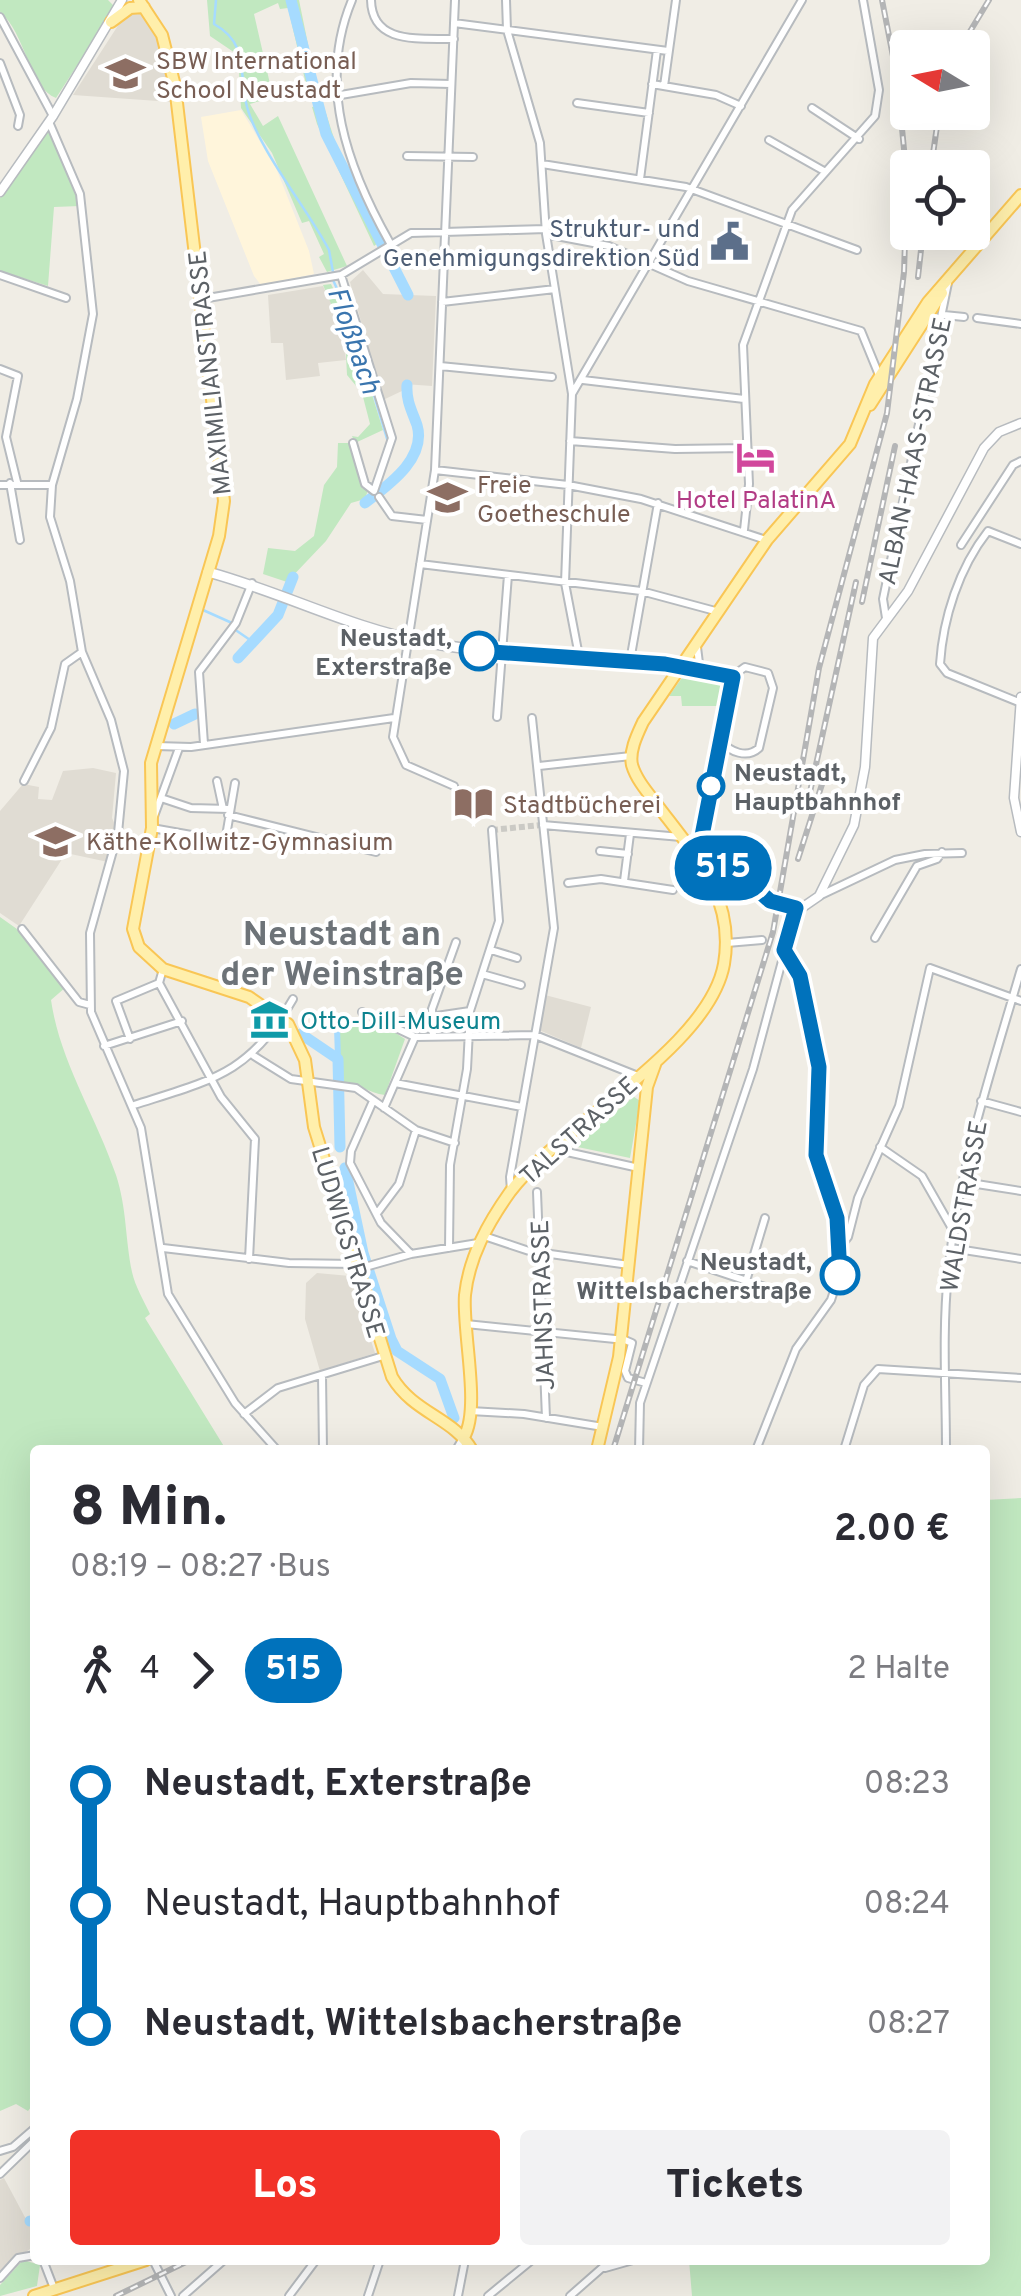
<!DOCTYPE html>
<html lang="de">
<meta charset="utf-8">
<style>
:root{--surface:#fff;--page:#f2f2f3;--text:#2b2b33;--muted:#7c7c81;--accent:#f23228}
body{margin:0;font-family:Overpass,sans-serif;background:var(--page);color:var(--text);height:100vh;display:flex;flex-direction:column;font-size:38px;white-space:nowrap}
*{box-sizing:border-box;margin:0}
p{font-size:32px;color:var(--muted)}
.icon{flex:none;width:55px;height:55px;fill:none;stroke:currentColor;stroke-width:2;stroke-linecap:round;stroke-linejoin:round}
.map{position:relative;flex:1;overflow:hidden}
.sheet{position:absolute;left:30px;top:1445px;width:960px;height:820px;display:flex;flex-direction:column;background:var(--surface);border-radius:10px;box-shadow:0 10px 40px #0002}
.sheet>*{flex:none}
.badge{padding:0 20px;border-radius:32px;font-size:35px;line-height:65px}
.needle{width:65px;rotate:280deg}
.fabs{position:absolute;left:890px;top:30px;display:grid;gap:20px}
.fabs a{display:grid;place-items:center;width:100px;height:100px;border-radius:10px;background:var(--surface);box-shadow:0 10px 40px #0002;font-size:50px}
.map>.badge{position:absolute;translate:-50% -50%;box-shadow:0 0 0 5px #fff}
.legs{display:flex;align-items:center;gap:15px;height:110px;padding:0 40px;font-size:32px}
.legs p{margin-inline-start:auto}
.head{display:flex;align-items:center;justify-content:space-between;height:170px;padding:0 40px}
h1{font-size:55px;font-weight:800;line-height:75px}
.button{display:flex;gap:20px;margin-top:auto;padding:20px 40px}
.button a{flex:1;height:115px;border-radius:10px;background:var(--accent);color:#fff;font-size:40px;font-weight:800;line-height:115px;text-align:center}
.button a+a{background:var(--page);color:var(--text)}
ul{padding:0 40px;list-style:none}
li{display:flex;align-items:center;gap:35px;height:120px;font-size:38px}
li i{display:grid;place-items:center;width:15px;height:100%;margin:0 12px;background:currentColor}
li i::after{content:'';width:25px;height:25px;margin:-12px;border:8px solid;border-radius:50%;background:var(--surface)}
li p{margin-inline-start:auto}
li:first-child i{background:linear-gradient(#0000 50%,currentColor 0)}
li:last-child i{background:linear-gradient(currentColor 50%,#0000 0)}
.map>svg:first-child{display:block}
</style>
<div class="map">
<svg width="1021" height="2296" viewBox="0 0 1021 2296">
<rect width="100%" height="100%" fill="#f0ede5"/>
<path fill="#fff5db" d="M241 110 276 168 309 251 314 274 261 285 254 276 208 161 201 117Z"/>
<path fill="#e0dcd3" d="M139 11 152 26 162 54 172 102 73 95 119 24 126 14Z
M363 270 383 294 436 296 432 386 404 384V390L383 400 350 282Z
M323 286 340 320 346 360 318 363 320 376 286 380 283 343H271L268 295Z
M93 768 116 773 112 818 116 827 108 862 66 853 19 926 0 913V811L23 784 39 787 38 799 52 800 63 771Z
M545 995 591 1007 581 1048 539 1030Z
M317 1273 350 1276 375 1353 320 1371 305 1319 306 1283Z
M4 2178 35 2236V2245L0 2272V2180Z"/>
<path fill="#c1e8c0" d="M0 0H108L115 7 56 98C30 89 25 32 0 12Z
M207 0H299L319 98 310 101 288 8 280 9 278 3 254 14 273 97 250 104 263 126 278 116 347 266 327 272 319 257 324 254 309 221 302 223 272 153 241 108 238 55 210 36Z
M323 104 340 157 382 240 374 246 317 124 312 107Z
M47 133H54L80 206 54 207 48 286 0 271V198Z
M331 284 349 320 383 430 355 443 352 436 358 437 370 424 362 393 347 375 345 336 323 285Z
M338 443H350L362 488 368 490 365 499 351 503 326 541 287 582 263 574 268 548 295 551 314 536 324 485 337 467Z
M684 675 724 684 719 706H682L681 696H669Z
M0 917 24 934 66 987 51 1000C60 1062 95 1114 116 1175 127 1209 125 1238 132 1272 135 1286 144 1301 150 1314L145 1318 225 1448 232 1450H35V2102L28 2111 16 2104 0 2111Z
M339 1026 386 1027 405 1039 385 1095C368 1093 359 1083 341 1082Z
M630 1094 640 1101 630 1158 573 1146 629 1101Z
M1021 1498V2296H692L689 2260H985V1500Z
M23 2260 40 2265 37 2286 0 2296V2285Z"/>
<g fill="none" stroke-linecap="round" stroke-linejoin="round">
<path stroke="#a6dbff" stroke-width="2.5" d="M216 0 214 24C250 44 238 73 247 107 259 150 307 208 329 250L333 272
M333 280 351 319 388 442
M203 610 232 623
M237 631 253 642
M188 718 189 716"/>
<path stroke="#a6dbff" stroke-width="6" d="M337 1027 338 1059"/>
<path stroke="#a6dbff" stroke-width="11" d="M291 0 326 134 408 295
M365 503C387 486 427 459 417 425 412 411 406 401 407 385
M238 658 278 615 293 577
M174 724 195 714
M301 1034 338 1059 340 1147
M345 1168 363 1253 391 1339 397 1351 440 1379 454 1418
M30 2221H35"/>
<path stroke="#cbcac5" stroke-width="6" stroke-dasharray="6 3" stroke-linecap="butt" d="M492 830 541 825"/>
<defs>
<path id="minor" d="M352 0C317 84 347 167 390 243
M371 0C372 45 419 38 454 39
M506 0 507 30 540 143 546 234 572 394 565 583 579 656
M0 17 53 116
M454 23 668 51
M0 63 20 115 18 126
M652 84 716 95 741 106
M664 86 676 0
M335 96 411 83 451 84
M577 103 649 113
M812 108 859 139
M49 122 80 194 93 314 77 399 52 485 50 517 70 581 82 652 111 720 124 771 118 833 90 933 91 1012 141 1128 168 1294 235 1403 277 1450
M769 140 824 171
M407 156 473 157
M542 164 686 187 857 250
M640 179 657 50
M546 234 609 246 688 281 861 331 879 375
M0 275 66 298
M341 275 392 438 374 491 365 484 353 443
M202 299 341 275 411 233 546 229
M442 302 555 289
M944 315 964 317
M977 318 1021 324
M440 366 552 377
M0 369 18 376 6 437 17 482
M583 380 744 399
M572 394 802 0
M570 441 675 449 747 448
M435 470 568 485 641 499 766 540
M10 483 20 540
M0 485H52
M379 497 392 516 427 520
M744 530 749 484 743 345 792 210 875 116 879 90 863 0
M1021 544 988 531C959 568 943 618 940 664L947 673 1021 703
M961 545 1013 465 1021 461
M420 564 641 591 719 612
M886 618 883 599 948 283
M697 647 699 663 707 671
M630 661 658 503
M683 667 733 677
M497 717 508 575
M204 744 199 672 236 623 252 583
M156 746 191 747 394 718
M539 766 631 756
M24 781 51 728 65 664 82 652
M217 781 223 809
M454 786 406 765 393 737 435 470 455 0
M164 799 191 808 229 809
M228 815 376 852
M153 819 179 748
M543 825 681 837
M152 828 225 841
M698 843 734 675 745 667 768 673 773 688 759 748C747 759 730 752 721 741
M224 848 235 783
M600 851 628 854
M624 881 630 834
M568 883 601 879 673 890
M819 896 895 860 925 854 962 853
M22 929 79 1002 90 1005
M875 938 917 866 937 859 942 852
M727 943 762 940
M491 950 517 958
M163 969 159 983 221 1097 255 1139 249 1259
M482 974 521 985
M362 1012 415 1037
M389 1023 470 1011
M433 1036 432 1009 456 942
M130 1039 116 1001 159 983
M104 1046 182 1021
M254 1056 291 1079 356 1088 416 1130 455 1143
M395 1083 522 1107
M373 1101 351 1151 350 1163 381 1223 411 1254
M981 1101 1021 1112
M134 1105C212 1080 250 1074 293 999
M384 1108 415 1037 535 1035 638 1076
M564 1143 567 1152 639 1168
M880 1147 922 1176 954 1232
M964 1182 1021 1191
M511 1191 510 1177 554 928 532 718
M537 1192 546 1418
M378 1212 399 1184 416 1130
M484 1236 529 1251 629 1265
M841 1246 848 1237 858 1198 899 1106 930 968 1021 1001
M163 1248 289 1263 355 1264
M449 1248 450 1165 467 1069 470 1011 499 921 492 830
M951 1248 1021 1259
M687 1261 768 1288
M358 1269 411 1254 478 1243
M746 1281 765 1218
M466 1324 625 1340 632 1343 625 1371 628 1378 646 1383
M322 1375 323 1450
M470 1411 524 1414 603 1427
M244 1414 278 1388 383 1356
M456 1450 463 1438
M639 1450 640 1403 753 1069 796 909
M756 1450 796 1349 831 1300 841 1269 837 1218 816 1155 819 1067 800 976 784 950
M844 1450 864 1385 878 1369 1021 1378
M946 1450C946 1392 942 1332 948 1274 958 1169 992 1069 1021 969
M0 2151 13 2147 35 2128
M0 2174 35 2140
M43 2260 55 2291
M153 2260 171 2296
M605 2268 633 2260
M0 2278 18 2258 35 2255
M183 2296 224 2260
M289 2296 316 2260
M368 2296 380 2260
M458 2296 465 2260
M488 2296 532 2260
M570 2296 611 2260"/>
<path id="tertiary" d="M0 192 53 116 122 0
M1021 697 1014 798 1021 832
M698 842 704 860
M696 856 738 872 777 904
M712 881 741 876
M790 908 803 907 819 896 854 825 865 767 873 638 908 591 984 448 999 432 1021 423"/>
<path id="secondary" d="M208 572C282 592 350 628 425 642 511 659 597 652 683 667"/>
<path id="primary" d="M139 0 162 35 175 86 224 501 219 536 151 763 152 828 133 929 139 947 163 969 249 997 288 1024 305 1060 314 1127 392 1377C413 1413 454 1418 472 1450
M111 22 130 8 144 7
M870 405 942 293
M464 1437C481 1408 462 1331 465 1295 469 1257 488 1223 510 1192 560 1125 709 1048 724 964 735 900 698 858 661 810 651 796 637 782 632 765 629 751 637 735 643 722L767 540 850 444 875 384 928 302 1021 195
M597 1450 619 1357 647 1087 656 1062
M34 2296 146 2260"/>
</defs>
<use href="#minor" stroke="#b7bbbf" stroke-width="10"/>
<use href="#tertiary" stroke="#b7bbbf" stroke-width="11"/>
<use href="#secondary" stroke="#b8bcc1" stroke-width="12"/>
<use href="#primary" stroke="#f9c655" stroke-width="14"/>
<use href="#minor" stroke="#fff" stroke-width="6"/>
<use href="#tertiary" stroke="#fff" stroke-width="8"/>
<use href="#secondary" stroke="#fff" stroke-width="9"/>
<use href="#primary" stroke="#ffefab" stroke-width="10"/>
<defs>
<path id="rail" d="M960 48 989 0
M931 168 939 112
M918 277 923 232
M862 602 895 446
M810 792 856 582
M798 859 824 778
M613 1450 773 932 819 668 887 413 904 272 907 180 897 77 882 0
M116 2296 190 2260"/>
</defs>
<use href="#rail" stroke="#b4b5b6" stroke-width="6"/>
<use href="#rail" stroke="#fff" stroke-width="2.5" stroke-dasharray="8" stroke-linecap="butt"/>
<defs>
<path id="tertiary-bridge" d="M777 904 790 908"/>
</defs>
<use href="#tertiary-bridge" stroke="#b7bbbf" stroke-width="11" stroke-linecap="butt"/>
<use href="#tertiary-bridge" stroke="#fff" stroke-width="8"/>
</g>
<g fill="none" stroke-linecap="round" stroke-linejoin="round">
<defs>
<path id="line-1" d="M479 651 665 664 733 677 699 851 704 860 738 872 770 901 796 908 784 950 800 976 819 1067 816 1155 837 1218 840 1275"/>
</defs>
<use href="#line-1" stroke="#fff" stroke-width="22"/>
<use href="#line-1" stroke="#0072bc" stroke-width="15"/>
</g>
<defs>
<symbol id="school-bare" viewBox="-9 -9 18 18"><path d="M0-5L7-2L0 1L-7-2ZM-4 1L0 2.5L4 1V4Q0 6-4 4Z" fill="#8d6e63" stroke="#fff" stroke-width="2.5" paint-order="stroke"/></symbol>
<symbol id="civic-bare" viewBox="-9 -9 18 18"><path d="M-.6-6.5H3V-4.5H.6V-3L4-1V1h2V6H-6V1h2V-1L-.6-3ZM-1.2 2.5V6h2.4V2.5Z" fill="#5c6f8a" stroke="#fff" stroke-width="2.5" paint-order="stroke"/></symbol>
<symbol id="hotel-bare" viewBox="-9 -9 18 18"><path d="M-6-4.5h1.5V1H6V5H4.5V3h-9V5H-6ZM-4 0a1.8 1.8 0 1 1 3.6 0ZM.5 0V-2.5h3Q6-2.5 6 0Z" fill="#d1479c" stroke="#fff" stroke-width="2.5" paint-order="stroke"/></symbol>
<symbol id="library-bare" viewBox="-9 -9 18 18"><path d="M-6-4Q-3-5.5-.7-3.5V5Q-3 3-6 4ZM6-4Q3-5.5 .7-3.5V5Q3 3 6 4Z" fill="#8d6e63" stroke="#fff" stroke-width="2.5" paint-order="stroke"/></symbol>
<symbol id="museum-bare" viewBox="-9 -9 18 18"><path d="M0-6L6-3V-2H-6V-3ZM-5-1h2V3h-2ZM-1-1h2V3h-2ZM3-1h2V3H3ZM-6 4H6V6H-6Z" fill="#0f9aa8" stroke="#fff" stroke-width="2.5" paint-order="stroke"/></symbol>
</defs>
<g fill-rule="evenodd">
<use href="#school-bare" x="98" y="46" width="55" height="55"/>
<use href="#civic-bare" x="702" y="214" width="55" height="55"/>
<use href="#hotel-bare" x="728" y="430" width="55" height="55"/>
<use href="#school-bare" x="420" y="470" width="55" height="55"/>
<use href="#library-bare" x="446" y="776" width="55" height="55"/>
<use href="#school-bare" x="28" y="814" width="55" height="55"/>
<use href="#museum-bare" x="242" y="992" width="55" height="55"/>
</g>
<g fill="#fff" stroke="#0072bc" stroke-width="5">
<circle cx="479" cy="651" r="18"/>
<circle cx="711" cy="786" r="12"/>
<circle cx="840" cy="1275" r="18"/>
</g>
<g text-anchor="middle" stroke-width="8" stroke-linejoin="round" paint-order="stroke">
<g font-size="25" fill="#785e54" stroke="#fff" text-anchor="start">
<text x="156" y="69">SBW International<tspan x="156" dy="29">School Neustadt</tspan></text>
<text x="477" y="493">Freie<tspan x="477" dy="29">Goetheschule</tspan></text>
<text x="503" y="813">Stadtbücherei</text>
<text x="86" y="850">Käthe-Kollwitz-Gymnasium</text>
</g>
<g font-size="25" fill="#4e5e75" stroke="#fff" text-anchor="end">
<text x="700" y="237">Struktur- und<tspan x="700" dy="29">Genehmigungsdirektion Süd</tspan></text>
</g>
<g font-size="25" fill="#5c6166" stroke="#fff">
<text transform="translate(209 373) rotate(-96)" y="9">MAXIMILIANSTRASSE</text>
<text transform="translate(914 451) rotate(-78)" y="9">ALBAN-HAAS-STRASSE</text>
<text transform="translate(578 1130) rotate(-42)" y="9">TALSTRASSE</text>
<text transform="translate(963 1206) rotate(-80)" y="9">WALDSTRASSE</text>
<text transform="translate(349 1242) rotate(73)" y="9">LUDWIGSTRASSE</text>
<text transform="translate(542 1305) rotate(-92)" y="9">JAHNSTRASSE</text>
</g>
<g font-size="25" fill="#b23c85" stroke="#fff">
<text x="756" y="508">Hotel PalatinA</text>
</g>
<g font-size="25" font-weight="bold" fill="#5c6166" stroke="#fff" text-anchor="end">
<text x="452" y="646">Neustadt,<tspan x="452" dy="29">Exterstraße</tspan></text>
<text x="734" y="781" text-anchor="start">Neustadt,<tspan x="734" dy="29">Hauptbahnhof</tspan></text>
<text x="812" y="1270">Neustadt,<tspan x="812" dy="29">Wittelsbacherstraße</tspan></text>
</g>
<g font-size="25" fill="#0d838f" stroke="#fff" text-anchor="start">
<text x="300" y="1029">Otto-Dill-Museum</text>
</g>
<g font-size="28" font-style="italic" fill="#3a75ae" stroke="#fff">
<text transform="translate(355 340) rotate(71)" y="10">Floßbach</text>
</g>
<g font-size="35" font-weight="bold" fill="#6d7378" stroke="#fff">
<text x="342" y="945">Neustadt an<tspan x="342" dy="40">der Weinstraße</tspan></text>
</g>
</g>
</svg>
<div class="fabs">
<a><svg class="needle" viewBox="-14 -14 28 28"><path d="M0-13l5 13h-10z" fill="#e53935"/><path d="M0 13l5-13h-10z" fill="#7c7c81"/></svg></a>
<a><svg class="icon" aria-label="locate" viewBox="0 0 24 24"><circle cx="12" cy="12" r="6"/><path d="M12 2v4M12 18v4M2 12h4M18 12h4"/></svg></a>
</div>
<b class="badge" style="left:723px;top:868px;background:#0072bc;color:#fff">515</b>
<section class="sheet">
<div class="head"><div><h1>8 Min.</h1><p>08:19 – 08:27 · Bus</p></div><b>2.00 €</b></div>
<div class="legs"><svg class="icon" aria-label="walk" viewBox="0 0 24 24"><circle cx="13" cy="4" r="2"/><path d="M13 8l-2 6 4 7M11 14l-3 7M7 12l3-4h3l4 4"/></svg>4<svg class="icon" aria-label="forward" viewBox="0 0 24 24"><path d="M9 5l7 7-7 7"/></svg><b class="badge" style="background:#0072bc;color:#fff">515</b><p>2 Halte</p></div>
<ul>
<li><i style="color:#0072bc"></i><b>Neustadt, Exterstraße</b><p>08:23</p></li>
<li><i style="color:#0072bc"></i><span>Neustadt, Hauptbahnhof</span><p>08:24</p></li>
<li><i style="color:#0072bc"></i><b>Neustadt, Wittelsbacherstraße</b><p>08:27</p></li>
</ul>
<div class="button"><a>Los</a><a>Tickets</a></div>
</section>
</div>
